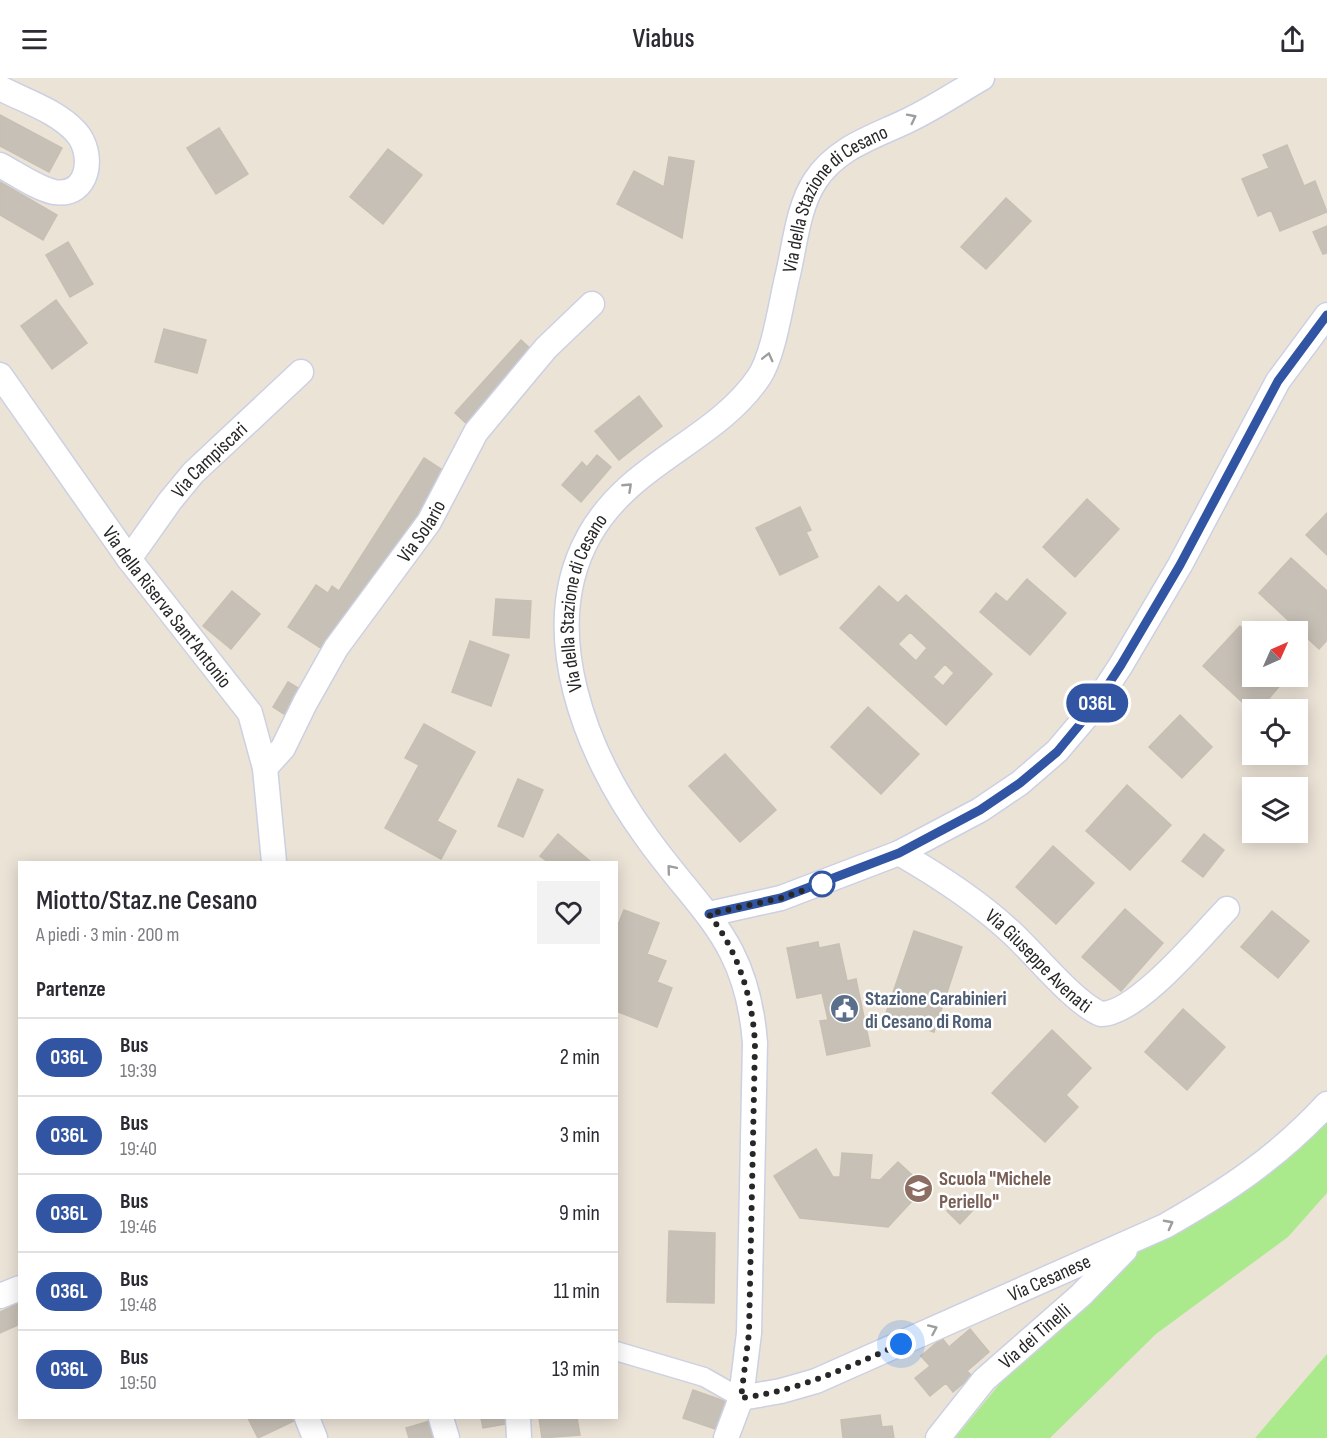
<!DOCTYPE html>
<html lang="it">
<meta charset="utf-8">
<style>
:root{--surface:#fff;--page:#f2f2f3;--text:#2b2b33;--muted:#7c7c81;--line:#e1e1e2}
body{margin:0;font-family:"Sofia Sans Condensed",sans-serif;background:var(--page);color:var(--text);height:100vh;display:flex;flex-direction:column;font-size:22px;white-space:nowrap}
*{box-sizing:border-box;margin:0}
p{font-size:20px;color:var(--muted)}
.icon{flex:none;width:33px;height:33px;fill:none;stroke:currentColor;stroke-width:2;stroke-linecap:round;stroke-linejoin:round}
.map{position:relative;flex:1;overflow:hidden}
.sheet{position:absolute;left:18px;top:783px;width:600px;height:558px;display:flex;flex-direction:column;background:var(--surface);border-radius:0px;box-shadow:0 3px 15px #0003}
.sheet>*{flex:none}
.badge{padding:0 12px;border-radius:20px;font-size:21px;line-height:39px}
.needle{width:39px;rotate:45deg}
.buttons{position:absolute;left:1242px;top:543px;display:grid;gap:12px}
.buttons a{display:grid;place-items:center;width:66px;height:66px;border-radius:0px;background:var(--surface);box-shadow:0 3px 15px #0003;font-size:30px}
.you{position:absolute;width:30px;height:30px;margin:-15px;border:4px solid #fff;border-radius:50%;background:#1a73e8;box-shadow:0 0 0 9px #1a73e833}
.map>.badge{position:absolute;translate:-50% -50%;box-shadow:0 0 0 3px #fff}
h2{padding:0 18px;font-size:22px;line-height:54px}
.round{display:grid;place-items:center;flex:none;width:63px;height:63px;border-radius:0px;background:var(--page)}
.overview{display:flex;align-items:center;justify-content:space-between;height:102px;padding:0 18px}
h1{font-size:28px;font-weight:600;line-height:45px}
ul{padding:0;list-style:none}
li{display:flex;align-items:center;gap:18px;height:78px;padding:0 18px;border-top:2px solid var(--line)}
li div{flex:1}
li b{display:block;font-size:22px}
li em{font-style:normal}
li .badge{min-width:66px;font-weight:700;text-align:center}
header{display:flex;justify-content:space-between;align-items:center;height:78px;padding:0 18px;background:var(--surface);font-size:27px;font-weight:600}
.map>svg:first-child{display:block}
</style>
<header><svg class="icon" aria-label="menu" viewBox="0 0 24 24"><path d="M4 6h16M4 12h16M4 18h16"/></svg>Viabus<svg class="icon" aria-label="share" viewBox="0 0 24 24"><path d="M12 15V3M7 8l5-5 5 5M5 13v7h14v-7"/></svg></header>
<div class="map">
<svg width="1327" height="1360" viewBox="0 0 1327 1360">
<rect width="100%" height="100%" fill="#ece3d7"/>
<path fill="#abea8c" d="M1327 1042V1115L1288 1159 1156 1256 1050 1360H955L1021 1280 1088 1224 1142 1170Z
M1327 1276V1360H1255Z"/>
<path fill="#c7c0b7" stroke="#c7bfb1" stroke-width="1.5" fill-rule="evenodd" d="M0 37 62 70 49 94 0 68Z
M219 50 248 96 216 116 187 70Z
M1287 67 1304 108 1315 103 1327 134 1280 153 1271 132 1258 138 1242 101 1269 90 1263 77Z
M388 71 422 97 383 146 350 119Z
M669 79 694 83 682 160 617 126 634 93 664 109Z
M0 104 57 137 43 162 0 137Z
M1006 120 1031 143 986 191 961 169Z
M1327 148V175L1323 176 1313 154Z
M68 164 93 206 70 219 46 177Z
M56 222 87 265 52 291 21 248Z
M164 251 206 262 197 295 155 284Z
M521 262 534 274 468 347 455 335Z
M639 318 662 348 619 382 595 353Z
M597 377 611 389 581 424 562 407 582 384 587 389Z
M424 380 447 395 330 576 288 549 316 507 328 515 332 508 339 513Z
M1087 421 1119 451 1075 499 1043 469Z
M800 429 811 452 806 454 818 479 780 497 756 450Z
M1327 435V477L1306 457Z
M1291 480 1327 513V562L1319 571 1259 515Z
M1027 501 1066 535 1030 577 980 534 996 515 1007 524Z
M879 508 898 525 906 517 992 596 946 647 840 550ZM910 554 927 570 916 583 898 566ZM945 586 954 595 943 608 933 599Z
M232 513 260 536 231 571 203 548Z
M496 521 531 523 529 560 493 557Z
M1240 548 1252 560V598H1288L1259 632 1252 633 1203 588Z
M470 563 509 577 491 628 452 614Z
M288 604 303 613 287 638 273 629Z
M868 629 919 676 881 716 831 669Z
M1180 637 1212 669 1182 700 1149 669Z
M424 646 475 674 437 743 456 753 441 781 385 750 419 687 405 680Z
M725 676 776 732 740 764 689 708Z
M518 701 543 712 523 759 498 748Z
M1127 707 1171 747 1130 792 1086 753Z
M558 756 591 784H548L540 778Z
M1204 756 1224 772 1203 799 1182 783Z
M1053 768 1094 805 1056 846 1016 809Z
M1125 831 1163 865 1121 913 1082 879Z
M624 832 659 845 647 876 666 883 657 904 672 910 657 949 616 933V852Z
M1272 833 1309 863 1278 900 1241 869Z
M914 853 962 869 934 954 885 938Z
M818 864 819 870 839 866 847 903 856 901 870 968 827 977 820 943 828 942 822 915 797 920 787 870Z
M1183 931 1225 969 1187 1012 1145 974Z
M1052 952 1091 990 1066 1017 1078 1029 1045 1064 992 1015Z
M816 1071 833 1099H840L842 1075 872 1077 870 1101 880 1102 898 1084 925 1109 888 1149 800 1140 774 1098Z
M961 1118 974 1131 960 1146 947 1133Z
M669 1153 715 1155 714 1225 667 1224Z
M20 1225V1246L0 1255V1234Z
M970 1251 989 1274 967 1293 972 1298 953 1314 946 1305 930 1318 915 1300 930 1288 921 1278 942 1260 949 1269Z
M693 1312 730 1325 721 1353 683 1340Z
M880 1337 882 1349 892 1348 894 1360H843L841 1342Z
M248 1340H292L294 1343 258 1360Z
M481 1340H510L511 1345 483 1350Z
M539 1340H577L580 1357 542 1360Z
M437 1341 442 1360H409L406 1350Z"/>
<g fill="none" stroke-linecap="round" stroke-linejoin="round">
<defs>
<path id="pedestrian" d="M616 1273 704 1299 741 1320"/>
<g id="minor">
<path d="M0 10C25 23 57 33 76 54 95 75 90 120 54 114 36 110 17 96 0 87"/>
<path id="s1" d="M0 297 129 481 250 635 265 690 274 784"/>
<path id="s2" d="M129 481 170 423 193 395 301 294"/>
<path id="s3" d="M265 690 283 670 305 625 336 570 429 444 476 354 546 270 592 226"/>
<path id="s4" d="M899 775C939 798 978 823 1012 855 1035 876 1075 926 1101 936 1137 936 1201 858 1227 831"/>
<path d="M709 836 781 820 899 775 980 732 1020 705 1057 673 1091 633 1121 587 1180 487 1278 303 1327 237"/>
<path d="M0 1218 20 1210"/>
<path id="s5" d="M741 1320 781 1313 816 1303 1165 1148C1227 1113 1278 1079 1327 1026"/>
<path d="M307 1340 315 1360"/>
<path d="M441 1340 447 1360"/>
<path d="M518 1340 519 1360"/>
<path id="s6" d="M726 1360 741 1320 749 1255 755 965C747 860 700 835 645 757 587 677 536 553 589 458 630 384 715 364 759 299 774 277 781 224 788 196 795 166 798 129 815 103 837 69 874 59 909 42 934 30 958 14 982 0"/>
<path id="s7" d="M938 1360 984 1302 1081 1217 1125 1172"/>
</g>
</defs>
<use href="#pedestrian" stroke="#ccd0e3" stroke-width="21"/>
<use href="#minor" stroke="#ccd0e3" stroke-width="27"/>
<use href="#pedestrian" stroke="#fff" stroke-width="18"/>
<use href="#minor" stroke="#fff" stroke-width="24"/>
</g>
<defs><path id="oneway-chevron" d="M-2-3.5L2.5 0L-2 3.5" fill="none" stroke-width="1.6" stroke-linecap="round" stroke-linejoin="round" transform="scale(1.5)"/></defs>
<g stroke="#9e9e9e">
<use href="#oneway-chevron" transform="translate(912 40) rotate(-27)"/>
<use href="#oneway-chevron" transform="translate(768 279) rotate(-76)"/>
<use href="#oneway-chevron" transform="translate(628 409) rotate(-43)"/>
<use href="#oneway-chevron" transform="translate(671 791) rotate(-130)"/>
<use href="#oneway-chevron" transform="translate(1169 1146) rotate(-28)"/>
<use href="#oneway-chevron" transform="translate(933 1251) rotate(-24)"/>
</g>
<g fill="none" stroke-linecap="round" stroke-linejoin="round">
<defs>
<path id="line" d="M709 836 781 820 899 775 980 732 1020 705 1057 674 1091 633 1121 587 1180 487 1278 303 1327 237"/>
</defs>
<use href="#line" stroke="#fff" stroke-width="14"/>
<use href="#line" stroke="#3155a3" stroke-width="9"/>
<path stroke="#272727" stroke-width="6" stroke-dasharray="0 10.8" d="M822 806 781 820 709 836C738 874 752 917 755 965L749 1255 741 1320C799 1313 848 1289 901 1266"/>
</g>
<defs>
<symbol id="civic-disc" viewBox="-11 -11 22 22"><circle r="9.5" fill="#5c6f8a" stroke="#fff"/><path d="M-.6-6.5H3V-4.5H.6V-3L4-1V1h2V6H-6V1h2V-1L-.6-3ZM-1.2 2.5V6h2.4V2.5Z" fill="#fff"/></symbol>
<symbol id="school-disc" viewBox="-11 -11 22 22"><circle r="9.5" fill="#8d6e63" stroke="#fff"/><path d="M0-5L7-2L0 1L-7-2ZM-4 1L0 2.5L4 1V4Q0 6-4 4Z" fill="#fff"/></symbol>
</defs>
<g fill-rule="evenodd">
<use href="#civic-disc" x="828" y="914" width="33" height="33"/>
<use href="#school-disc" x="902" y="1094" width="33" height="33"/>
</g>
<circle fill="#fff" stroke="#3155a3" stroke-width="3" cx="822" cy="806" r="12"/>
<g text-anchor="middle" stroke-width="5" stroke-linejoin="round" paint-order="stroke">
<g font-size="20" fill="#272727" stroke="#fff">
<text dy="7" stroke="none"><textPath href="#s6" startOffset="1395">Via della Stazione di Cesano</textPath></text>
<text dy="7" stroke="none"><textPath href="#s2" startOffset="128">Via Campiscari</textPath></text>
<text dy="7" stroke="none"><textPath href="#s3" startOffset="285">Via Solario</textPath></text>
<text dy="7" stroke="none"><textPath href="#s6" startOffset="891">Via della Stazione di Cesano</textPath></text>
<text dy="7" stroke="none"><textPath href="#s1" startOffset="286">Via della Riserva Sant'Antonio</textPath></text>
<text dy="7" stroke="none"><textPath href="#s4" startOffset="177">Via Giuseppe Avenati</textPath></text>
<text dy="7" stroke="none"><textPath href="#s5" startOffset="332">Via Cesanese</textPath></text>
<text dy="7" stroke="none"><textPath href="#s7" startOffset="141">Via dei Tinelli</textPath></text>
</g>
<g font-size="20" font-weight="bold" fill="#4e5e75" stroke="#fff" text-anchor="start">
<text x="865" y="927">Stazione Carabinieri<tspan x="865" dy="23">di Cesano di Roma</tspan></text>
</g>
<g font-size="20" font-weight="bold" fill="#785e54" stroke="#fff" text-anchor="start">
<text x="939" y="1107">Scuola "Michele<tspan x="939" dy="23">Periello"</tspan></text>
</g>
</g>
</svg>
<div class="buttons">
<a><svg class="needle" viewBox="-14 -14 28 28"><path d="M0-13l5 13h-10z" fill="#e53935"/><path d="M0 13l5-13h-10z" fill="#7c7c81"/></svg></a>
<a><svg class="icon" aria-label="locate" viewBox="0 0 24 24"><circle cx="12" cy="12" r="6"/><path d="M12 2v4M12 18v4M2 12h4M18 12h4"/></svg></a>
<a><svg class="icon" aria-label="layers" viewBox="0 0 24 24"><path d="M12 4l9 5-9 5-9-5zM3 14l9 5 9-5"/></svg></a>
</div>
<div class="you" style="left:901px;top:1266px"></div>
<b class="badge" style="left:1097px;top:625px;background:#3155a3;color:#fff">036L</b>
<section class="sheet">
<div class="overview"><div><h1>Miotto/Staz.ne Cesano</h1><p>A piedi · 3 min · 200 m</p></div><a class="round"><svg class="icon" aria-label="heart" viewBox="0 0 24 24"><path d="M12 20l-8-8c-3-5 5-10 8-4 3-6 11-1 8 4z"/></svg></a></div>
<h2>Partenze</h2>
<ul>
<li><span class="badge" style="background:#3155a3;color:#fff">036L</span><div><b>Bus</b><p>19:39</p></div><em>2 min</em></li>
<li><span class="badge" style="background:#3155a3;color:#fff">036L</span><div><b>Bus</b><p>19:40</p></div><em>3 min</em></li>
<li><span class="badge" style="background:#3155a3;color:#fff">036L</span><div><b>Bus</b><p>19:46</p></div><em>9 min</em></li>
<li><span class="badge" style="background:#3155a3;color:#fff">036L</span><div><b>Bus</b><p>19:48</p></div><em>11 min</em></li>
<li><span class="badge" style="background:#3155a3;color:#fff">036L</span><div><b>Bus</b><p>19:50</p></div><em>13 min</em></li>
</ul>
</section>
</div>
